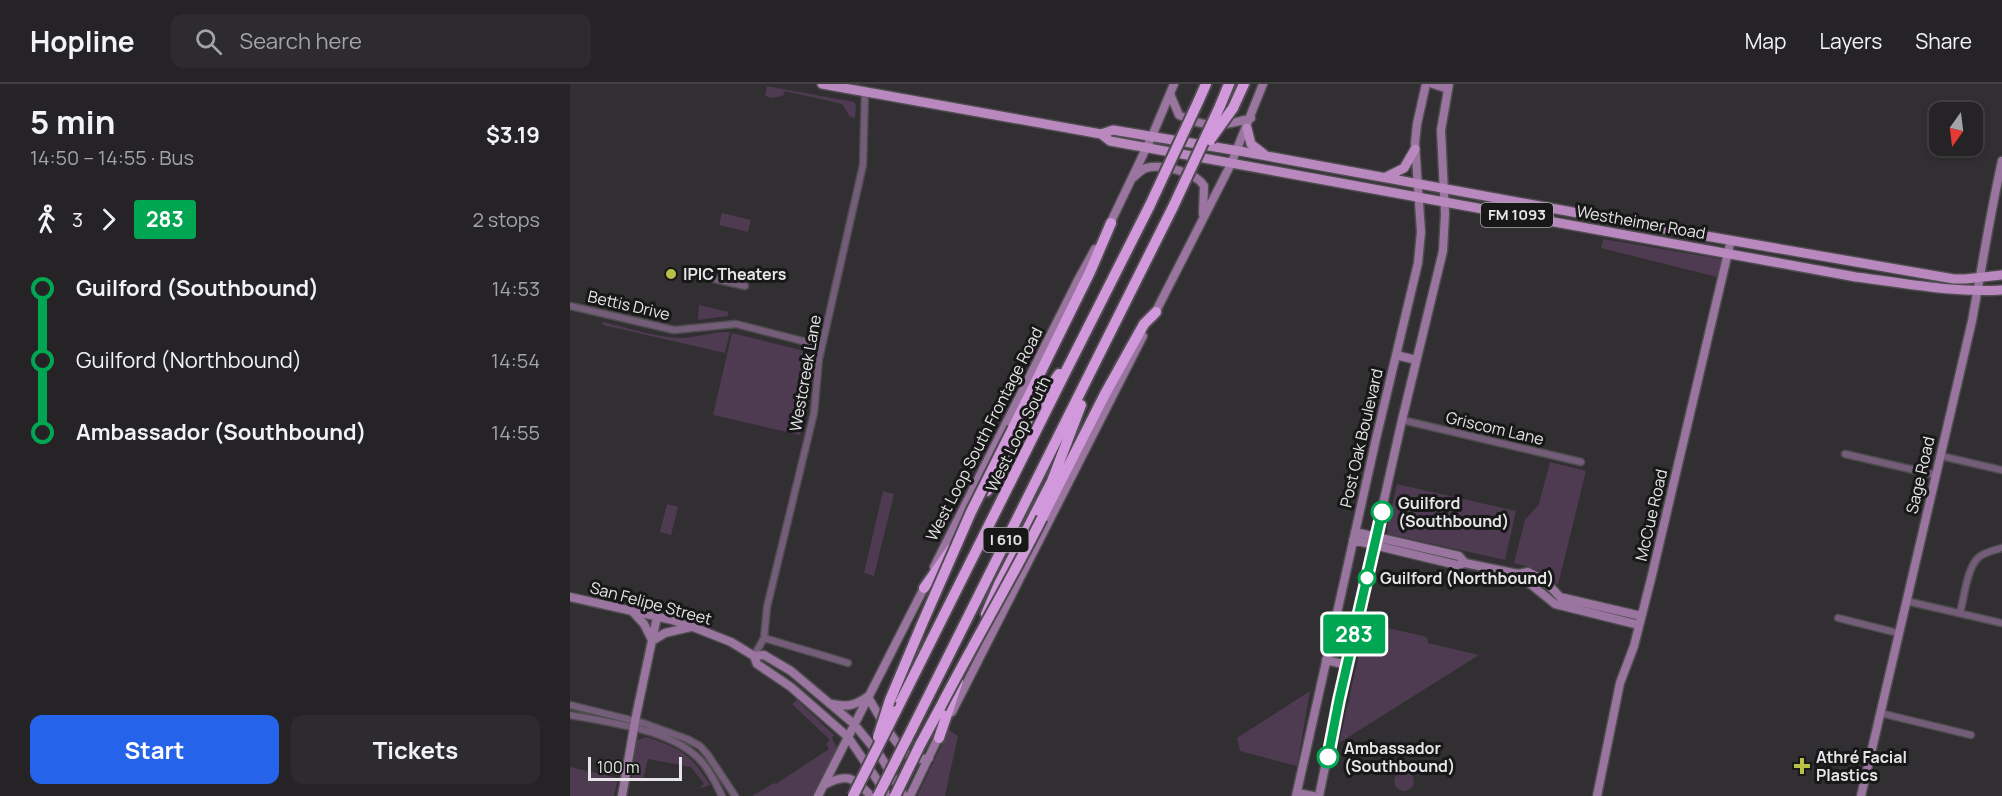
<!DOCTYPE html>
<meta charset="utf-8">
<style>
:root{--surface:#252325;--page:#2d2b2d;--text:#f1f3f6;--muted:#a3a4a7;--line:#424042;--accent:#2563eb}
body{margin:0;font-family:Manrope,sans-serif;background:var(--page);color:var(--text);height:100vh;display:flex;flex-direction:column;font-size:22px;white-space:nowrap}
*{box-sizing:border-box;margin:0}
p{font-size:20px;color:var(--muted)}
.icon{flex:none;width:33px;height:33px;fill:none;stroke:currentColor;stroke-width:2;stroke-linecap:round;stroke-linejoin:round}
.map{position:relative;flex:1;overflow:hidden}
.drawer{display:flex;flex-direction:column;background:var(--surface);width:570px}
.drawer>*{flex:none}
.badge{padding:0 12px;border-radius:4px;font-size:21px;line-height:39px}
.needle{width:39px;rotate:194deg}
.buttons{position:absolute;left:1359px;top:18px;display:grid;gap:12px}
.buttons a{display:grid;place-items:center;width:54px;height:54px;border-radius:12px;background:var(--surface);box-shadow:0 3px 9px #0003,0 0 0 2px var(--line);font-size:30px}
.scale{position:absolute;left:18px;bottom:15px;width:94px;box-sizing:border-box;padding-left:6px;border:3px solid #e6e5e7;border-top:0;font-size:16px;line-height:21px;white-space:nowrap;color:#e6e5e7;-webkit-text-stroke:4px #181819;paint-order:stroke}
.map>.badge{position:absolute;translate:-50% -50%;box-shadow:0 0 0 3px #fff}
.legs{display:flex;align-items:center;gap:9px;height:66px;padding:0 30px;font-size:20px}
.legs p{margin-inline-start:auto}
.summary{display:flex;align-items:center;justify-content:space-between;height:102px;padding:0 30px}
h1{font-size:33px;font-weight:700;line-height:45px}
.button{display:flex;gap:12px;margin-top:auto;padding:12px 30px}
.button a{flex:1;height:69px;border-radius:12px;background:var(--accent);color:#fff;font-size:24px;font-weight:700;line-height:69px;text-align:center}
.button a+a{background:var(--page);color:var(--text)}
ul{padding:0 30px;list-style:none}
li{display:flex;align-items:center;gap:21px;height:72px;font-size:22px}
li i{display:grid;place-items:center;width:9px;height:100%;margin:0 8px;background:currentColor}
li i::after{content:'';width:15px;height:15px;margin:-8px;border:4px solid;border-radius:50%;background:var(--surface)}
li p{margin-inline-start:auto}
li:first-child i{background:linear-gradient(#0000 50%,currentColor 0)}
li:last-child i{background:linear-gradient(currentColor 50%,#0000 0)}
header{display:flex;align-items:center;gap:36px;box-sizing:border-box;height:84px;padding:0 30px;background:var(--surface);border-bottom:2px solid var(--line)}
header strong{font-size:28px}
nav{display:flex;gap:33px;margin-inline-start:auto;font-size:21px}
.search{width:420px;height:54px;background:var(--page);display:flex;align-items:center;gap:15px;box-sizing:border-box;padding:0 21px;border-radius:12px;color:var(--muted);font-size:22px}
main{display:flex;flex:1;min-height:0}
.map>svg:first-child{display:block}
</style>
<header>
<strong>Hopline</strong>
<div class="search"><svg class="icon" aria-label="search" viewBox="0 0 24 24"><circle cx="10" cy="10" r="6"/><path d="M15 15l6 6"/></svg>Search here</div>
<nav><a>Map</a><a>Layers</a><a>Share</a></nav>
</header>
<main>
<section class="drawer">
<div class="summary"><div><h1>5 min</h1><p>14:50 – 14:55 · Bus</p></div><b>$3.19</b></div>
<div class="legs"><svg class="icon" aria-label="walk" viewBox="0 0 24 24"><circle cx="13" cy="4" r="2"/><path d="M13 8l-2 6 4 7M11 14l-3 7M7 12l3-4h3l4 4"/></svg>3<svg class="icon" aria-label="forward" viewBox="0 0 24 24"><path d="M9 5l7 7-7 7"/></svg><b class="badge" style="background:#00a651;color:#fff">283</b><p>2 stops</p></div>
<ul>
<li><i style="color:#00a651"></i><b>Guilford (Southbound)</b><p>14:53</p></li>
<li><i style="color:#00a651"></i><span>Guilford (Northbound)</span><p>14:54</p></li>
<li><i style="color:#00a651"></i><b>Ambassador (Southbound)</b><p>14:55</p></li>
</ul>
<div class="button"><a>Start</a><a>Tickets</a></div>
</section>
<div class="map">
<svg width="1432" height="712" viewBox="0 0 1432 712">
<rect width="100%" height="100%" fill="#312f31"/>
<path fill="#4e3a51" d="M197 2 284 18 286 21 285 34 280 33 272 20 215 7 213 12 200 14 195 11Z
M152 129 181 136 178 148 149 141Z
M1033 155 1151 175 1147 193 1031 164Z
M129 221 158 228V232L128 236Z
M33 238C59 244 87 254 113 254 129 253 144 247 160 248L155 269 33 241Z
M162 249 238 268 234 325 230 351 143 331Z
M980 378 1016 387 988 501 969 486 944 479 955 436 969 420Z
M827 400 946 427 935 476 818 450 817 444Z
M313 407 324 410 304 492 294 489Z
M97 420 108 423 101 451 90 448Z
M796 539 857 553 858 559 909 571 769 659Z
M740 607 727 682 670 667 667 654Z
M227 616 264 651 262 654 267 664 243 712H182L204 699 206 700 259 665 256 660 260 656 222 620Z
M379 646 388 652 375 712H347Z
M76 653C109 663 122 671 140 701L131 704 130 703 134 700 121 683 78 675 73 696 62 694 65 661 67 656Z
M0 683 48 694 44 712H0Z
M824 697a10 10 0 1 1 20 0a10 10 0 1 1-20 0Z"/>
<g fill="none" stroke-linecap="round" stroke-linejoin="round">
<defs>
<path id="street" d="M128 191 175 202
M0 222 104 246 166 240 252 262
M832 336 1011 378
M1275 370 1366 391
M1371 372 1432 386
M1336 517 1432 539
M1390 529C1394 514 1397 483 1409 473 1415 468 1425 466 1432 464
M1268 534 1328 549
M194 554 278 579
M184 572 194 554 197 523 244 329 249 275 293 81 295 8
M0 621 73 639 117 655 130 662 138 671 165 712
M1310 629 1401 651
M0 631C41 639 101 645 130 676 140 686 146 700 152 712"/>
<path id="secondary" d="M863 0 878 5
M600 10 609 31C638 45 651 43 681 34
M564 93C568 89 571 86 576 84 592 80 626 88 634 102L633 130
M538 144 582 52 604 0
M583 233 661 80 693 0
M826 271 846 276
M785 448 889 472 895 479
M783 456 887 481 895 479 948 490 958 488 974 496 990 513 1071 532
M364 483 508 196 525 165
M948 490 985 520 1069 541
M0 513 102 536 123 543 161 558 184 572 194 571 221 587 284 640 311 673 334 712
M63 528 74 540 82 556
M82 557 95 549 121 543
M184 572 187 580 221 603 278 653 318 712
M756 576 777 581
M298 613C307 628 328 668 344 674 349 676 354 675 359 674
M262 620C277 623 284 622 297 613
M382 628 573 252
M254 701C279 688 283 694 301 712
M727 709 743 712
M52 712 66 632 87 533
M248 712 356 500
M340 712 370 650
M726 712 806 355 848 179 851 148 845 59 847 40 856 0
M749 712 769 616 832 336 873 167 875 130 871 46 879 0
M1027 712 1050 599 1064 562 1082 491 1161 156
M1291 712 1402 237C1412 183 1420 130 1432 77"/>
<path id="primary" d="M252 0 531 50 540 57 1286 193C1335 199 1382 209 1432 206
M677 44 681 60 694 70
M531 50 543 46 675 68 1084 143 1384 195H1395L1432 191
M816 93 834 84 845 65"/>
<path id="highway" d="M628 18 636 0
M650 22 659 0
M663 24 674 0
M443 344 520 188 541 139
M417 407 461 330 489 290
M472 434 535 310 574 240 586 228
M354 504 382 464
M416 530 429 500 482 397 511 321
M320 616 352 540
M326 627C411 458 494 289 580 121
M341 647 603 123
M369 654 388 597
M350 661 370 624"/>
</defs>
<use href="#street" stroke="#4e4c4e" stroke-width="9"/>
<use href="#secondary" stroke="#4e4c4e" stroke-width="11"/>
<use href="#primary" stroke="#4e4c4e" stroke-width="12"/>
<use href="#highway" stroke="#4e4c4e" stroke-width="14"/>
<use href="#street" stroke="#745d78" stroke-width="6"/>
<use href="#secondary" stroke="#9a75a0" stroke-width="8"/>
<use href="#primary" stroke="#b888bf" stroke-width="9"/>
<use href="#highway" stroke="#d298dc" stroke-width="10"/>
<defs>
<path id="highway-bridge" d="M640 56 663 24
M580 121 628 18
M603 123 650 22
M352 540 401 428 443 344
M370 624C403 560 440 498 472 434
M308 653 320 616
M283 712 326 627
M308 712 341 647
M325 712 350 661"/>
</defs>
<use href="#highway-bridge" stroke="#4e4c4e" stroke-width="14" stroke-linecap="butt"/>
<use href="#highway-bridge" stroke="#d298dc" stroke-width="10"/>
</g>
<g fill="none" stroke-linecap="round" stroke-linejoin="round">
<defs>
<path id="line-1" d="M758 673 769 616 812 428"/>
</defs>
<use href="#line-1" stroke="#fff" stroke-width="14"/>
<use href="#line-1" stroke="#00a651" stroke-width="9"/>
</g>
<g fill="#bac045" stroke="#181819" stroke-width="2">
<circle cx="101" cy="190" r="6"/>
<path d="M1229 673h6v6h6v6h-6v6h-6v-6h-6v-6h6z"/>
</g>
<g fill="#fff" stroke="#00a651" stroke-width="3">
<circle cx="812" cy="428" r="10"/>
<circle cx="797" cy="494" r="8"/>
<circle cx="758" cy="673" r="10"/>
</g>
<g text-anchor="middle" stroke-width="6" stroke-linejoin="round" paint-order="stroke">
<g fill="#181819" stroke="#a8a8a9" stroke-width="1.5">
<rect x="911" y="119" width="72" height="24" rx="4.5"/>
<rect x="413.5" y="444" width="45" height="24" rx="4.5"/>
</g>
<g font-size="15" font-weight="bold" fill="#e6e5e7">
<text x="947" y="136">FM 1093</text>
<text x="436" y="461">I 610</text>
</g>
<g font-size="16" fill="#e6e5e7" stroke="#181819">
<text transform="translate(1071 138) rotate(10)" y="6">Westheimer Road</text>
<text transform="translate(59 221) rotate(13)" y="6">Bettis Drive</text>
<text transform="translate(235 289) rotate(-80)" y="6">Westcreek Lane</text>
<text transform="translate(925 344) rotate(13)" y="6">Griscom Lane</text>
<text transform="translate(414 350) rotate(-63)" y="6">West Loop South Frontage Road</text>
<text transform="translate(448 350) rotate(-64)" y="6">West Loop South</text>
<text transform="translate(791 354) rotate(-77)" y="6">Post Oak Boulevard</text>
<text transform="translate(1350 391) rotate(-77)" y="6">Sage Road</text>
<text transform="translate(1081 431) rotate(-77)" y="6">McCue Road</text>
<text transform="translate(81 519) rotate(15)" y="6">San Felipe Street</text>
</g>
<g font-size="16" font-weight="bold" fill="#e6e5e7" stroke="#181819" text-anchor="start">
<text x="113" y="196">IPIC Theaters</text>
<text x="1246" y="679">Athré Facial<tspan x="1246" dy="18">Plastics</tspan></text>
</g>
<g font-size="16" font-weight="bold" fill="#e6e5e7" stroke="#181819" text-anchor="start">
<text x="828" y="425">Guilford<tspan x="828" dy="18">(Southbound)</tspan></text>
<text x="810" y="500">Guilford (Northbound)</text>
<text x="774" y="670">Ambassador<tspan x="774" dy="18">(Southbound)</tspan></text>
</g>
</g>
</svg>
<div class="buttons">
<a><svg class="needle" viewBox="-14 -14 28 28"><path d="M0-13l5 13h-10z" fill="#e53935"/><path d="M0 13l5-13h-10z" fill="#a3a4a7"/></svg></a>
</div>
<div class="scale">100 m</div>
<b class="badge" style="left:784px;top:550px;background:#00a651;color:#fff">283</b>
</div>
</main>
